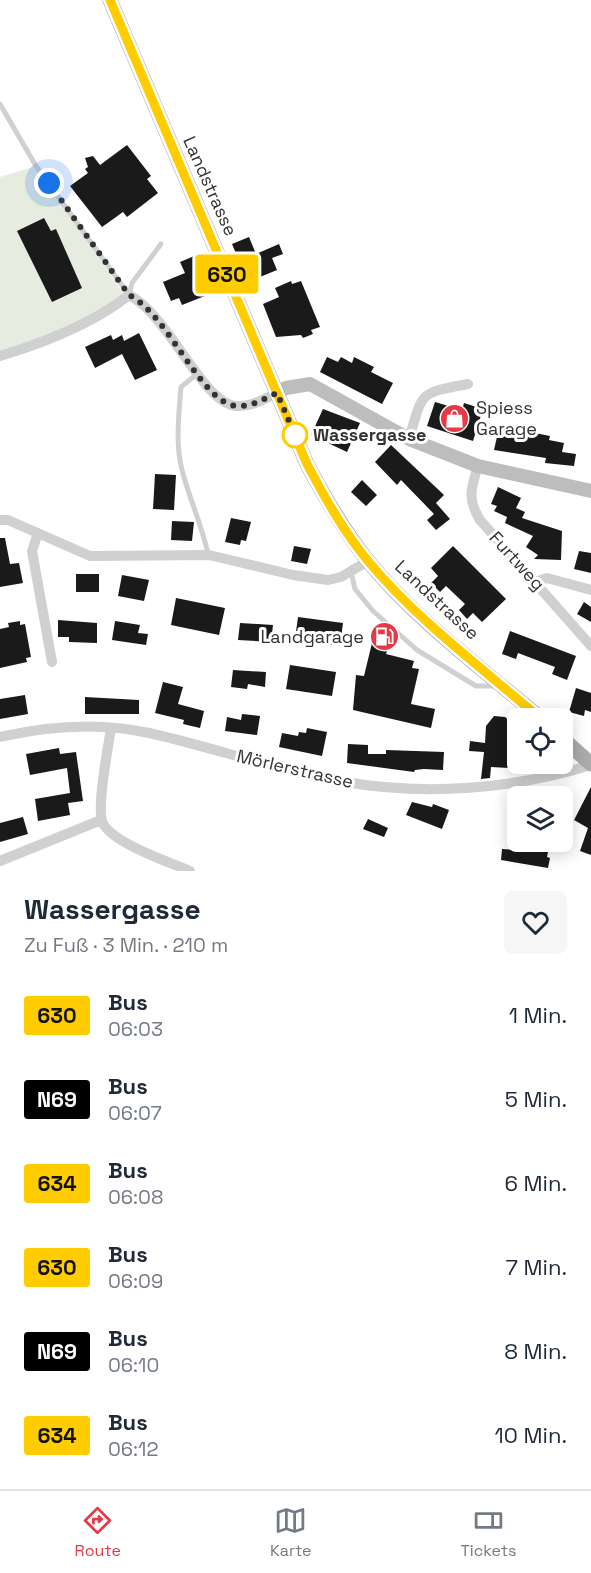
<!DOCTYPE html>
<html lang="de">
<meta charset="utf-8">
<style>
:root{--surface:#fff;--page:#f6f6f7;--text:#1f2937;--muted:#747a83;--line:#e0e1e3;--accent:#e63946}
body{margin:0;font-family:"Space Grotesk",sans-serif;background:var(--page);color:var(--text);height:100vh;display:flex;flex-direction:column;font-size:22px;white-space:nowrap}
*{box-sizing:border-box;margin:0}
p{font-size:20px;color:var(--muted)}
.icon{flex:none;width:33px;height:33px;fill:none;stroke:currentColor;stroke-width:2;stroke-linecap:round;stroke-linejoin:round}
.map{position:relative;height:871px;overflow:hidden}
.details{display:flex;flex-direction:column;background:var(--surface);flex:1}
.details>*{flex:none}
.badge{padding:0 12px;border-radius:4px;font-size:21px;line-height:39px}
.fabs{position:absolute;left:507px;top:708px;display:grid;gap:12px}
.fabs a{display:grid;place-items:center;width:66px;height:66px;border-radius:9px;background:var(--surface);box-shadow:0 3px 15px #0003;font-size:30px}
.you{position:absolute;width:30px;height:30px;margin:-15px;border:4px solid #fff;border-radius:50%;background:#1a73e8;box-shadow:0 0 0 9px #1a73e833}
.map>.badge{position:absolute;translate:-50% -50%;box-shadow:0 0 0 3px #fff}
.round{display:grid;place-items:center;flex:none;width:63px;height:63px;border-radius:9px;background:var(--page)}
.headline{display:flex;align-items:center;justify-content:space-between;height:102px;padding:0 24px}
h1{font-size:28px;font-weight:600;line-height:45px}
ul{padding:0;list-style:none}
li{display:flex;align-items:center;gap:18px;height:84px;padding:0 24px}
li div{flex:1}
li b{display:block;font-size:22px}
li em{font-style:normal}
li .badge{min-width:66px;font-weight:700;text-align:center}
.tabs{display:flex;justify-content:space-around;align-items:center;height:84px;border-top:2px solid var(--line);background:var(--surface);font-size:16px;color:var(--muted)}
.tabs a{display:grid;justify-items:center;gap:3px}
.tabs .active{color:var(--accent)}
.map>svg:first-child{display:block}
</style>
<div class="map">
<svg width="591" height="871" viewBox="0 0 591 871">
<rect width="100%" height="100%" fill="#fff"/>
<path fill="#e6ecdf" d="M36 166 125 296 64 332 0 355V177Z"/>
<path fill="#1a1a1a" d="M127 145 151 176 147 179 158 193 127 217 123 212 102 227 70 186 88 173 85 169 88 167 85 158 93 156 100 165Z
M44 218 51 231 56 229 82 288 52 302 17 231Z
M249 237 256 254 279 244 283 254 272 258 277 270 248 282 232 244Z
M199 254 215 292 182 305 179 298 171 301 163 282 185 273 180 262Z
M291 281 292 284 301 281 320 327 311 330 313 334 303 338 301 335 276 337 263 304 279 297 275 288Z
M139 333 157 370 135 380 122 354 95 368 85 347 111 335 113 340 122 335 124 341Z
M327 357 338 362 341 357 352 363 354 357 374 367 371 372 393 383 382 404 320 372Z
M435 402 462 410 464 403 483 409 473 441 427 426Z
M323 409 360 423 347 452 311 435Z
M499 428 534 436 535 433 550 436 549 440 564 443 562 452 576 454 574 466 545 463 546 458 494 450Z
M391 445 444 495 436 503 450 519 436 530 427 520 434 514 401 480 397 485 375 462Z
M155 474 176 475 174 510 153 509Z
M362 480 377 495 366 506 351 492Z
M498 487 521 498 516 508 525 512 522 518 562 531 561 560 534 559 538 555 526 547 533 536 505 523 507 517 494 511 497 506 491 504Z
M231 518 251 522 246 541 241 540 240 545 225 542Z
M172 521 194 522 192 541 171 540Z
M0 538H5L10 564 19 563 23 583 0 587Z
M294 546 311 549 307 564 291 561Z
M453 546 506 599 482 622 473 613 467 619 459 610 465 604 446 586 440 592 431 583 438 576 431 568Z
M579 551 591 553V573L574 569Z
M76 574H99V592H76Z
M122 575 149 580 144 601 118 596Z
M176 598 225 608 219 635 171 625Z
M584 602 591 607V622L577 614Z
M298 617 343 623 340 646 295 639Z
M58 620 97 623V643L69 642V637H58Z
M20 621V625L25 624 31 657 26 658 27 662 0 668V629L9 627 8 623Z
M115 621 140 625 138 633 148 634 146 645 112 640Z
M240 623 273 625 271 642 238 640Z
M510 631 576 656 567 680 552 674 555 667 518 653 516 659 502 654Z
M372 643 388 647 386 654 414 661 412 668 419 669 411 704 435 709 431 728 353 710 356 675 364 676Z
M290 665 336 672 332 696 286 689Z
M233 670 266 672 265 687 248 684 247 689 231 687Z
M163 682 183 687 178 704 204 711 200 728 183 724 184 720 155 713Z
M576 688 591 693V712L585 710 584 716 569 712Z
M25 695 28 714 0 719V699Z
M85 697 139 700V714H85Z
M242 714 260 716 257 735 225 731 227 717 241 720Z
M494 716 505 717 518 729V763L510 762 509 768 491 767 490 778 481 779 484 752 469 751 470 741 485 743 486 726Z
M307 728 327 732 322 756 279 747 282 733 298 736 299 732 306 733Z
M348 744 368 745V754H386V750L444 752 443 770 424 769 415 770 414 772 347 763Z
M59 748 60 754 76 752 83 801 68 803 70 815 38 821 35 799 70 793 67 768 30 775 26 754Z
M591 787V855L580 851 588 828 574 820Z
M412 802 432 807 433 804 449 810 442 829 406 815Z
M23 817 28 834 0 842V823Z
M368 819 388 828 384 837 363 829Z
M519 842H550L547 857 550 858 548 868 501 860 502 849 517 850Z"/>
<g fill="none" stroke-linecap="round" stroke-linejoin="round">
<path stroke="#d0d0d0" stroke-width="5" d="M0 104 36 166 129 295 132 283 161 244
M197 374 181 387C179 414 175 443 182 470 189 498 202 525 208 554
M351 572 355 589 373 611 417 650 476 686H495"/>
<path stroke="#d0d0d0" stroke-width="10" d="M0 356C43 343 93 324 129 295 169 315 203 405 237 406 251 407 264 399 277 393
M409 439C423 391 419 393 468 384
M478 466C471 488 467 499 480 520L591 646
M0 520H8L90 556 209 555 293 575 328 580 341 577 368 561
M38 533 32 551 52 662
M536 582 547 578 591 590
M111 728C108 748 97 805 102 821 109 842 169 862 190 871
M0 737C48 726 100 722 149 733 213 747 275 770 339 781 423 796 510 790 591 765
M0 861 101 820"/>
<path stroke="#bdbdbd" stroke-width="14" d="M277 393 286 388 310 384 409 439 478 466 591 491"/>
<path stroke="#ababab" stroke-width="15" d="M110 0 307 464C325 498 344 531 368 561 417 621 482 668 540 718
M562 738 591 764"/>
</g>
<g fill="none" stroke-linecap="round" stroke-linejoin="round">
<defs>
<path id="line" d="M110 0 307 464C325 498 344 532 368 561 417 620 482 668 540 718"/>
</defs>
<use href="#line" stroke="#fff" stroke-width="14"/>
<use href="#line" stroke="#fc0" stroke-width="9"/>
<path stroke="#333" stroke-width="6" stroke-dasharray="0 10.8" d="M49 183 129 295C169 315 202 405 237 406 251 407 264 399 277 393L295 435"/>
</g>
<defs>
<symbol id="shop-disc" viewBox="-11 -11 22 22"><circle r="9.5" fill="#e63946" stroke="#fff"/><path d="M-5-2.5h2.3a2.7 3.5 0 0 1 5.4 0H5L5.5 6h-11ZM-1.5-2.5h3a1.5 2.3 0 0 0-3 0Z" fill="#fff"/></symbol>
<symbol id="fuel-disc" viewBox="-11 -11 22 22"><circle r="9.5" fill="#e63946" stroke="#fff"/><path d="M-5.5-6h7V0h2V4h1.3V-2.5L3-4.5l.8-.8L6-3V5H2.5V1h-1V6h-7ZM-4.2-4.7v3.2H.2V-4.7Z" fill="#fff"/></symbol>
</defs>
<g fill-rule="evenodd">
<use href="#shop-disc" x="438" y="402" width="33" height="33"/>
<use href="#fuel-disc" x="368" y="620" width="33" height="33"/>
</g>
<circle fill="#fff" stroke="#fc0" stroke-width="3" cx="295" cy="435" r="12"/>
<g text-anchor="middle" stroke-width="6" stroke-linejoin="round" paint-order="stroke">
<g font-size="18" fill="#333" stroke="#fff">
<text transform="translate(210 186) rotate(66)" y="6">Landstrasse</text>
<text transform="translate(517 561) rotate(48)" y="6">Furtweg</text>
<text transform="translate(437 600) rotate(43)" y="6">Landstrasse</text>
<text transform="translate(295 769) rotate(13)" y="6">Mörlerstrasse</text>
</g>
<g font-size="18" fill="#333" stroke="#fff" text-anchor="start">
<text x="476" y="414">Spiess<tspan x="476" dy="21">Garage</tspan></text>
<text x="364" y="643" text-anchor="end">Landgarage</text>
</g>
<g font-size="18" font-weight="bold" fill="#333" stroke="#fff" text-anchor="start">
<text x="313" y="441">Wassergasse</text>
</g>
</g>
</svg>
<div class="fabs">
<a><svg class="icon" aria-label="locate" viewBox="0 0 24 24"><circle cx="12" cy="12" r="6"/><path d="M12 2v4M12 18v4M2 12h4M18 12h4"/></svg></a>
<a><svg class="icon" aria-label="layers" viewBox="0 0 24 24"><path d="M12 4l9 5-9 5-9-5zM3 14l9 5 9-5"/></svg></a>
</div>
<div class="you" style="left:49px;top:183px"></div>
<b class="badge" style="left:227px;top:274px;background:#fc0;color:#111">630</b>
</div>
<section class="details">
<div class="headline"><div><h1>Wassergasse</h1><p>Zu Fuß · 3 Min. · 210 m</p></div><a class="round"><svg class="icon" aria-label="heart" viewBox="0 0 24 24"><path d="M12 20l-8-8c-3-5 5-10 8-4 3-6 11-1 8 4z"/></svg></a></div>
<ul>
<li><span class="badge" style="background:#fc0;color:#111">630</span><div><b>Bus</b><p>06:03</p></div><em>1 Min.</em></li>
<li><span class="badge" style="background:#000;color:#fff">N69</span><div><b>Bus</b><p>06:07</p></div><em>5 Min.</em></li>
<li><span class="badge" style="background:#fc0;color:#111">634</span><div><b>Bus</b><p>06:08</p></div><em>6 Min.</em></li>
<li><span class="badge" style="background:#fc0;color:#111">630</span><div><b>Bus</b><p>06:09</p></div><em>7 Min.</em></li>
<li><span class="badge" style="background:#000;color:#fff">N69</span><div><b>Bus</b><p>06:10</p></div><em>8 Min.</em></li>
<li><span class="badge" style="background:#fc0;color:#111">634</span><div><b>Bus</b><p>06:12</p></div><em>10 Min.</em></li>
</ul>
</section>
<nav class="tabs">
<a class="active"><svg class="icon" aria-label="directions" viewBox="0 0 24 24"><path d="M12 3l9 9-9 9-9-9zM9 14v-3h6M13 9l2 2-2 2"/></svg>Route</a>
<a><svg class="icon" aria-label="map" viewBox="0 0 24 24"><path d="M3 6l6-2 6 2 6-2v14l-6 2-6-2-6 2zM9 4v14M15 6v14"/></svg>Karte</a>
<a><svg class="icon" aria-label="tickets" viewBox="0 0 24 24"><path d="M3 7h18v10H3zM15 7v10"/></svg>Tickets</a>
</nav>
